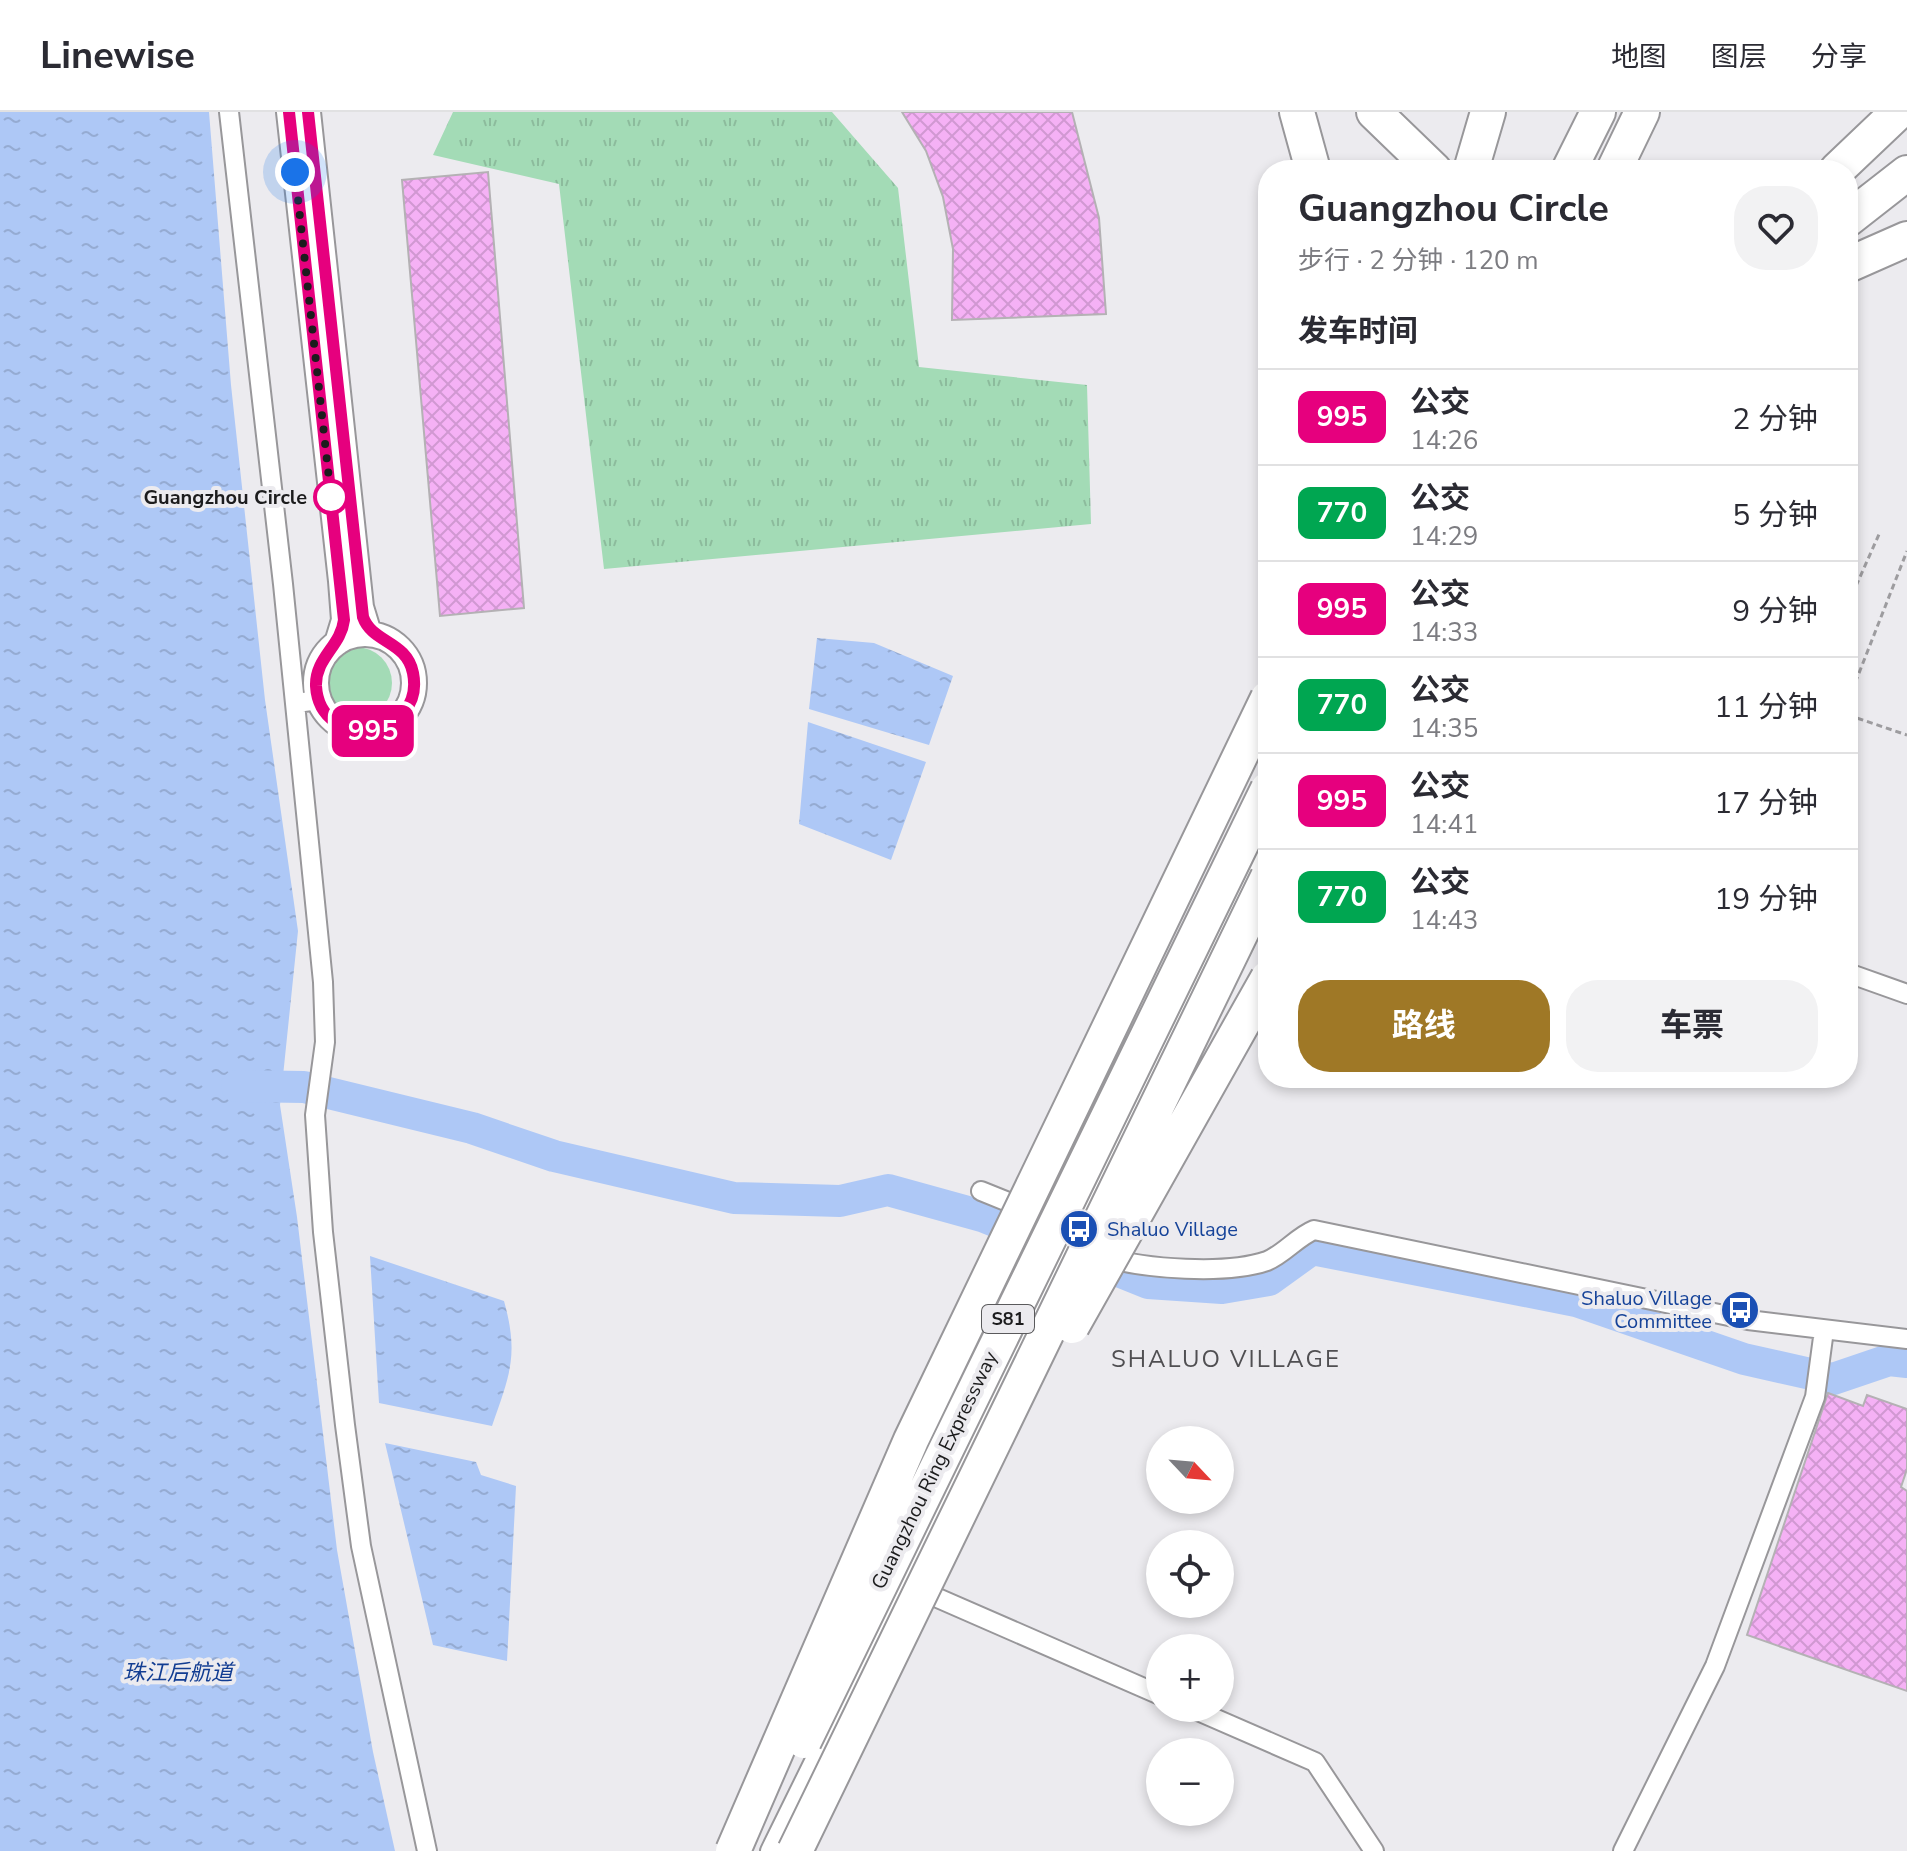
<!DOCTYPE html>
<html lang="zh">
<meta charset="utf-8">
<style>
:root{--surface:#fff;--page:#f2f2f3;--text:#2b2b33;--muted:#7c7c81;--line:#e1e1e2;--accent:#9f7826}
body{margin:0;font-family:"Nunito Sans","Noto Sans SC",sans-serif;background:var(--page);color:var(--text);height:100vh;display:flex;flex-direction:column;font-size:30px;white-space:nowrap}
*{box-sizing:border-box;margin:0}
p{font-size:26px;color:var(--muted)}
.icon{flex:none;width:44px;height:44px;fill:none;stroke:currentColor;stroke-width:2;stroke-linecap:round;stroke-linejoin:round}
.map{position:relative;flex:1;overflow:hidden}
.panel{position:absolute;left:1258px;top:48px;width:600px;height:928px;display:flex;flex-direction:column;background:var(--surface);border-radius:32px;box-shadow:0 4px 12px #0003}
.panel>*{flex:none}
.badge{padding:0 16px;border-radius:12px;font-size:28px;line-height:52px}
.needle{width:52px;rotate:116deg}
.buttons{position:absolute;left:1146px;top:1314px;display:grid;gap:16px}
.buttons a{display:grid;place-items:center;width:88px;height:88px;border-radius:50%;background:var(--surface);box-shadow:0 4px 12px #0003;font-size:40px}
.you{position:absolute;width:40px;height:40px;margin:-20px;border:6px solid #fff;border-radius:50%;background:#1a73e8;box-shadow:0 0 0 12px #1a73e833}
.map>.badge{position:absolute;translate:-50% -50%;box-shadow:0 0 0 4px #fff}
h2{padding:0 40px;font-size:30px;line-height:72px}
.round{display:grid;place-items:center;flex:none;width:84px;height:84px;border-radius:32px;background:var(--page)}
.overview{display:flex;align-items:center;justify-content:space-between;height:136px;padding:0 40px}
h1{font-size:38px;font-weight:700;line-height:60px}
.primary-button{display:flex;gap:16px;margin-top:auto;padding:16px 40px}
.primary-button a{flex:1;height:92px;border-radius:32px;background:var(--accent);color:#fff;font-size:32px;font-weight:700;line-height:92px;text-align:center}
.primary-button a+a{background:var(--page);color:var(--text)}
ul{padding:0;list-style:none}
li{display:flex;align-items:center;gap:24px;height:96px;padding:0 40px;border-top:2px solid var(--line)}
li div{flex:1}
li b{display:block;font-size:30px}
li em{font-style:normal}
li .badge{min-width:88px;font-weight:700;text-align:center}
header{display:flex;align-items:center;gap:48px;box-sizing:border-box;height:112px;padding:0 40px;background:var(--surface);border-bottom:2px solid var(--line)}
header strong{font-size:38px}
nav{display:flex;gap:44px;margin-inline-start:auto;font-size:28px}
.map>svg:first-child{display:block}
</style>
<header>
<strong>Linewise</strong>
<nav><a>地图</a><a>图层</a><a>分享</a></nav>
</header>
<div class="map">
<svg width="1907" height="1739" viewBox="0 0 1907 1739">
<defs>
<pattern id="park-tufts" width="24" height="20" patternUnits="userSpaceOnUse" patternTransform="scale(2)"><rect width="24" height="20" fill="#a3dbb6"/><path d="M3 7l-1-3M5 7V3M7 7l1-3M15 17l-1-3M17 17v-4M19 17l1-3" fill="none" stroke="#8cbb9c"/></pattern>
<pattern id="water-ripples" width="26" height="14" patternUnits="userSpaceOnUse" patternTransform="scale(2)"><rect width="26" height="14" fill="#aec8f6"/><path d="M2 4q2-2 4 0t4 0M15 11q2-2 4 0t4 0" fill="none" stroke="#95abd2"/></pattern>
<pattern id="building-cross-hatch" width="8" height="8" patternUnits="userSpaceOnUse" patternTransform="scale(2)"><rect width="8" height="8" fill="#f5b1f5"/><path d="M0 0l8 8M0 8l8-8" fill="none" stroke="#d198d2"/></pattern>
</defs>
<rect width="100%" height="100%" fill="#ecebef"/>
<path fill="#a3dbb6" d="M320 571a36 36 0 1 1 72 0a36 36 0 1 1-72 0Z"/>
<path fill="url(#park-tufts)" d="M453 0H832L898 76 919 255 1087 273 1091 412 604 457 559 72 433 43Z"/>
<path fill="url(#water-ripples)" d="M0 0H209L231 273 265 588 298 819 280 993 297 1105 337 1438 373 1640 395 1739H0Z
M817 526 874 531 953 564 929 633 809 597Z
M808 610 926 650 891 748 799 712Z
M370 1144 504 1189C519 1243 510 1262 492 1314L379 1291Z
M385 1331 476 1350 481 1363 516 1374 507 1549 433 1533Z"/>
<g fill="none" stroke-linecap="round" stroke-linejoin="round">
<path stroke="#aec8f6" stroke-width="32" d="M237 974 304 975 472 1016 554 1044 734 1086 840 1089 888 1078 982 1104 1148 1171 1222 1176 1269 1168 1312 1137 1576 1189 1744 1247 1833 1267 1889 1248 1907 1250"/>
</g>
<path fill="url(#building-cross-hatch)" stroke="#b4b1b4" stroke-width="2" d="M902 0H1072L1099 106 1106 202 952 208 953 137 943 85 926 39Z
M488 60 524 496 440 504 402 68Z
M1828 1281 1863 1294 1867 1283 1907 1297V1357L1901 1375 1907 1379V1579L1747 1523Z"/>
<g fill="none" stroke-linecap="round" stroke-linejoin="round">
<defs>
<path id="minor" d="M229 0 283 472 323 870 325 930 315 1003 323 1120 345 1313 361 1434 427 1739
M296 591 319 588
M1848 861 1907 882
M981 1079 1028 1098
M1104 1145C1145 1157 1226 1163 1267 1149 1284 1142 1297 1125 1314 1118L1748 1208 1907 1227
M917 1477 1160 1583
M1191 1596 1315 1650 1374 1739
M770 1739 1268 726
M1623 1739 1715 1554 1815 1285 1824 1218"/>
<path id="tertiary" d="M289 0 341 469 344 508 337 531
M308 0 361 495 368 518 374 523
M316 571a49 49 0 1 1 98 0a49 49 0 1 1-98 0Z"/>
<path id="motorway" d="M1297 0 1313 58
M1374 0 1434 58
M1471 58 1488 0
M1569 58 1598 0
M1614 58 1642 0
M1837 58 1898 0
M1848 107 1907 61
M1848 153 1907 127"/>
</defs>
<use href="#minor" stroke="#98979a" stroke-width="22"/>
<use href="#tertiary" stroke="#98979a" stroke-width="28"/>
<use href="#motorway" stroke="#98979a" stroke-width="38"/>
<path stroke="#9d9c9f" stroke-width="3" stroke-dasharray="6 4" stroke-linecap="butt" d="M1848 492 1880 420
M1848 589 1907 439
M1848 603 1907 623"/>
<use href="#minor" stroke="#fff" stroke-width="18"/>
<use href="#tertiary" stroke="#fff" stroke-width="24"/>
<use href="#motorway" stroke="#fff" stroke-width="34"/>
<defs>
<path id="motorway-bridge" d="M1072 1214 1268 866
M804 1629 1268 677
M733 1739 911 1328 1268 586
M795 1739 1268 765"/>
</defs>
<use href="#motorway-bridge" stroke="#98979a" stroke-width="38" stroke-linecap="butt"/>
<use href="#motorway-bridge" stroke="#fff" stroke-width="34"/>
</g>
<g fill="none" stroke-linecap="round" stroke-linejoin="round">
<defs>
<path id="line" d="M289 0 344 508C341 534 315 546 316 574 320 641 426 627 413 561 407 529 372 531 363 505L308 0"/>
</defs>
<use href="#line" stroke="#fff" stroke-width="18"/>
<use href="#line" stroke="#e6007e" stroke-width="12"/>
<path stroke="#1c1c1d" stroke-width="8" stroke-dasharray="0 14.4" d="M295 60 331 385"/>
</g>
<defs>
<symbol id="bus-disc" viewBox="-11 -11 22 22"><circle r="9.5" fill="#1a4fb4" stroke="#ecebef"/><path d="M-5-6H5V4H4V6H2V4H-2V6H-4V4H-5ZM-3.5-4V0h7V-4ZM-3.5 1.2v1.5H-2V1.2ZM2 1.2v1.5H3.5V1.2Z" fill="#fff"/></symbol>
</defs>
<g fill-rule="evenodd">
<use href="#bus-disc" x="1057" y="1095" width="44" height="44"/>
<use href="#bus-disc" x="1718" y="1176" width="44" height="44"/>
</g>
<circle fill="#fff" stroke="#e6007e" stroke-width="4" cx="331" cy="385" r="16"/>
<g text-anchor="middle" stroke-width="8" stroke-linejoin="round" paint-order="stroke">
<rect fill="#ecebef" stroke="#5a5a5c" stroke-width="2" x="982" y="1193" width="52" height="28" rx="6"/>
<g font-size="18" font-weight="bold" fill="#1c1c1d">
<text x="1008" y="1213">S81</text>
</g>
<g font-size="20" font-weight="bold" fill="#1c1c1d" stroke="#ecebef" text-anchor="end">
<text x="307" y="392">Guangzhou Circle</text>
</g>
<g font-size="20" fill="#164399" stroke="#ecebef" text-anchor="start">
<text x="1107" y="1124">Shaluo Village</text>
<text x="1712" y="1193" text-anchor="end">Shaluo Village<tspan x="1712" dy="23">Committee</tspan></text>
</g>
<g font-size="20" fill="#1c1c1d" stroke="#ecebef">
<text transform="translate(934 1358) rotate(-64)" y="7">Guangzhou Ring Expressway</text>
</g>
<g font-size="22" font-style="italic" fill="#123d92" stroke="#ecebef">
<text x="178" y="1568">珠江后航道</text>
</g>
<g font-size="24" letter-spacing="2" fill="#504f52" stroke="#ecebef">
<text x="1226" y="1255">SHALUO VILLAGE</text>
</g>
</g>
</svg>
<div class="buttons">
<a><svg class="needle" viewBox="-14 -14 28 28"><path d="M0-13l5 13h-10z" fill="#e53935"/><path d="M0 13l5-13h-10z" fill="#7c7c81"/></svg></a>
<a><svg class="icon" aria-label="locate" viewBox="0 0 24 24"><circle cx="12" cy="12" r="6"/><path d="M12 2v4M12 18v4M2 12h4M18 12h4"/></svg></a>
<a>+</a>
<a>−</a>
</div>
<div class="you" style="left:295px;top:60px"></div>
<b class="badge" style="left:373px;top:619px;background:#e6007e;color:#fff">995</b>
<section class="panel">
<div class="overview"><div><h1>Guangzhou Circle</h1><p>步行 · 2 分钟 · 120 m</p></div><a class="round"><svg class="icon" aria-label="heart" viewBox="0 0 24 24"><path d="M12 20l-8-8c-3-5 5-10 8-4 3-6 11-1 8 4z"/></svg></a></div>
<h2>发车时间</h2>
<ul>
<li><span class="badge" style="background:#e6007e;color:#fff">995</span><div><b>公交</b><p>14:26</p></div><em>2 分钟</em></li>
<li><span class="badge" style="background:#00a651;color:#fff">770</span><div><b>公交</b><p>14:29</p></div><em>5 分钟</em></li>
<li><span class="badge" style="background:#e6007e;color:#fff">995</span><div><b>公交</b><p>14:33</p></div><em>9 分钟</em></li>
<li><span class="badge" style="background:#00a651;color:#fff">770</span><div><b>公交</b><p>14:35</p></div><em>11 分钟</em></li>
<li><span class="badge" style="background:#e6007e;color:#fff">995</span><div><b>公交</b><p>14:41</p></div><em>17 分钟</em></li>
<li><span class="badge" style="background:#00a651;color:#fff">770</span><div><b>公交</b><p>14:43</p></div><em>19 分钟</em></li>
</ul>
<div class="primary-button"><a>路线</a><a>车票</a></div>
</section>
</div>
